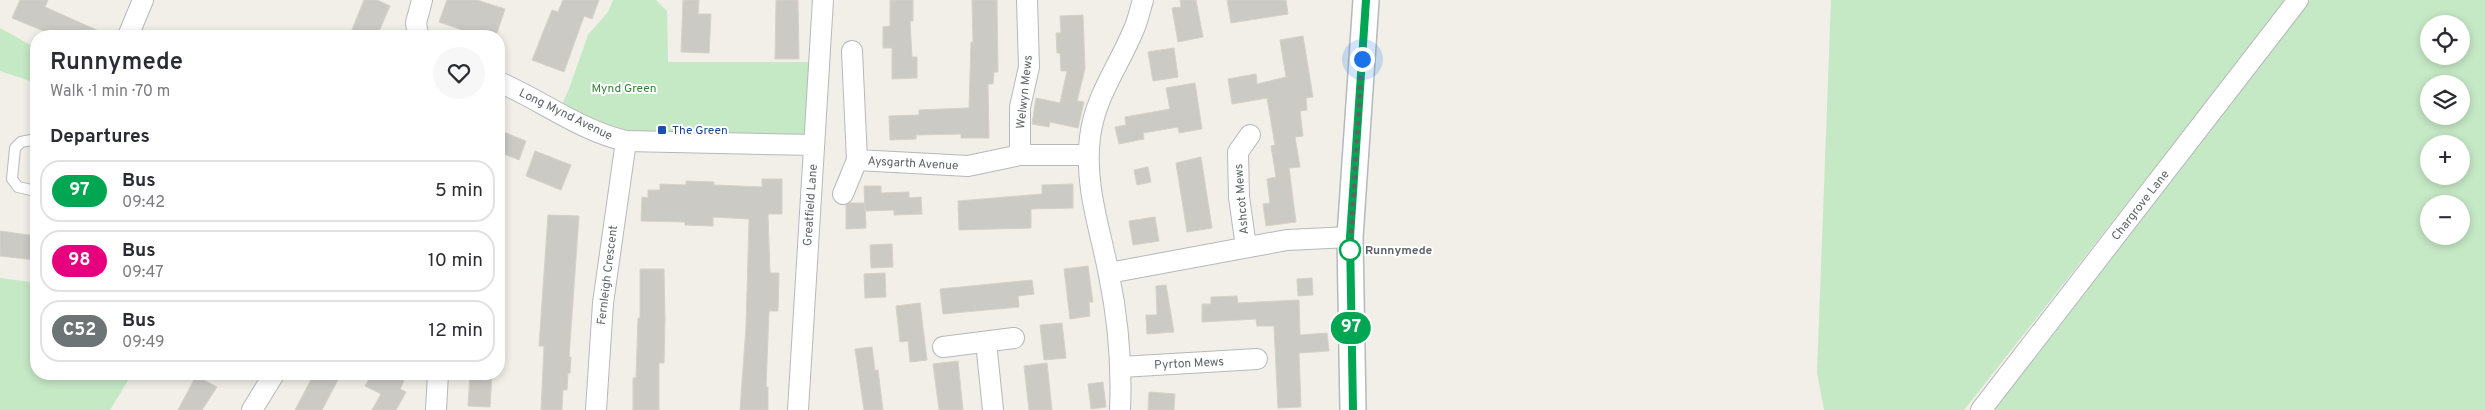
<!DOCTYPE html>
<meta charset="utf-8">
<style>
:root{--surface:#fff;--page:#f7f7f7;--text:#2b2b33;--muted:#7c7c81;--line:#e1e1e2}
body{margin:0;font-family:Overpass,sans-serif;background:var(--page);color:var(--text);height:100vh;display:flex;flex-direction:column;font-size:19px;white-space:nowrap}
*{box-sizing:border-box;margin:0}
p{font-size:16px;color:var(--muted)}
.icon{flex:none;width:28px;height:28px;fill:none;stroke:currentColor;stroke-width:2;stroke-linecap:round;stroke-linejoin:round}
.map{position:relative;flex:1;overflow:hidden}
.sheet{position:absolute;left:30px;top:30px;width:475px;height:350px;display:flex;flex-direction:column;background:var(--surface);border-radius:20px;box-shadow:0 2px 8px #0003}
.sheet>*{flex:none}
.badge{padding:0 10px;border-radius:16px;font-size:18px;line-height:32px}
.controls{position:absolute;left:2420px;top:15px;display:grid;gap:10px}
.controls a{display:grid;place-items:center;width:50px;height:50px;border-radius:50%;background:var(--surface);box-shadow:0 2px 8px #0003;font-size:25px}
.you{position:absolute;width:25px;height:25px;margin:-12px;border:4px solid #fff;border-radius:50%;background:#1a73e8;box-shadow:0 0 0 8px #1a73e833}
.map>.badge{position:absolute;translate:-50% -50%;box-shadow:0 0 0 2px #fff}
h2{padding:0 20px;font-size:19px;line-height:45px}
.round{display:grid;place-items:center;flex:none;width:52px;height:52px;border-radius:26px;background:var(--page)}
.summary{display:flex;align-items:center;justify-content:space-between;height:85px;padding:0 20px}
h1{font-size:24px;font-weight:600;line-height:38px}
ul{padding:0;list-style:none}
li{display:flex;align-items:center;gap:15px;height:62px;margin:0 10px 8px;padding:0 10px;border:2px solid var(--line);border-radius:20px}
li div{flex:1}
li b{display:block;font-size:19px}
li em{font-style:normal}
li .badge{min-width:55px;font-weight:700;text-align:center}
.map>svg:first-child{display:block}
</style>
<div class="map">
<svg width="2485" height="410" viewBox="0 0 2485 410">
<rect width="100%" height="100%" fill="#f1efe8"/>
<path fill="#c5e8c5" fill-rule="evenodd" d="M613 0H656L667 11 668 62H819L814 145 663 143 559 111 569 89 588 35 608 12Z
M1831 0H2287L1964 410H1824L1817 373Z
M2310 0H2485V410H1991L2201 136ZM2429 24H2461V56H2429ZM2429 84H2461V116H2429ZM2429 144H2461V176H2429ZM2429 204H2461V236H2429Z
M0 28 36 48V83L0 71Z
M0 278 36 283V374H132L110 410H0Z"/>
<path fill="#cccac5" stroke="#d6d1c6" d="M20 0H48L45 7 110 36H56L12 18Z
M364 0H377L390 6 377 36H362L351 32Z
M447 0H477L505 9 496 36H480L439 22Z
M563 0H599L592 19 584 16 564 72 532 60 552 10 558 12Z
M683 0H699L698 14H711L709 53 681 52Z
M776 0H798L799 59H775Z
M890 0H913V21H910L912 57H917V78L892 79V48H883V27L890 26Z
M972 0H997L998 72H994L993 84H988L989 138H961V134L916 135V139L890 140 889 116 919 115V110L969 108 971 42H973Z
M1180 0H1196L1203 37 1178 42 1172 8 1181 7Z
M1227 0H1286L1288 14 1231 23Z
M1083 15 1085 69 1077 101 1084 102 1078 128 1050 122 1049 127 1032 124 1036 98 1060 103 1067 71H1061L1060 53H1057L1056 33H1061L1060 16Z
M1303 36 1313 97 1306 98 1307 110 1300 111 1303 136 1295 137 1300 167 1289 168 1296 222 1266 226 1263 204 1270 203 1267 179 1276 177 1271 146 1275 145 1267 98 1232 104 1228 79 1256 74 1257 84 1286 77 1280 40Z
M1174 48 1178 77 1153 81 1148 52Z
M1195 83 1202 129 1179 133 1178 127 1143 133 1144 139 1119 144 1115 127 1126 125 1125 117 1170 109 1166 88Z
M499 130 526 141 519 160 499 152Z
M535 151 571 165 561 190 526 176Z
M1201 157 1212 228 1187 232 1176 163Z
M1148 167 1151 182 1137 185 1134 170Z
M762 179H782V214H768L770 273H779L778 311H769L766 387H768V410H740L746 327 749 219 713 217V226L685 225V222L641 221 642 197 648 198V190H660V184L686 185V181L714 182V185L762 187Z
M1073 184V208L1031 209V228L959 230 958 201 1042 194V185Z
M864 186H881V193L909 192V198L921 197 922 214 894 215V210L865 211Z
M850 203H865L866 228 846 229V205Z
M548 215 579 216 569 357H571L570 373H568L567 390H563L562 410H541L544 346H539Z
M1155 217 1159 241 1133 245 1129 221Z
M0 231 36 236V260L0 256Z
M892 244 893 267 871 268 870 245Z
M1088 266 1093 302H1089L1090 316 1070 319 1064 269Z
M640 269H664L665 319 664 363H659V410H633V378H636L638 318H640Z
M885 273 886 297 865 298 864 274Z
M1312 278 1313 295 1298 296 1297 279Z
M1032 280 1034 294 1018 296 1019 307 943 314 940 289Z
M1166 285 1174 332 1147 334 1146 315H1157L1156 286Z
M1237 296 1238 303 1299 300 1300 335 1327 333 1329 351 1299 353 1301 407 1278 408 1274 326H1257L1256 319 1202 322V304H1211V297Z
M920 303 927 360 910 362 908 341 900 342 896 306Z
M1062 323 1066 358 1044 360 1040 325Z
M872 347 875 371 878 370 883 410H864L855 349Z
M958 361 963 410H939L933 364Z
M1047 363 1052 410H1029L1024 366Z
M314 374H341L322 410H295Z
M372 374H390L404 381 400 389 406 392 396 410H372L381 394 365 386Z
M470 374H492L490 407 468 406Z
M196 376 217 387 202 410H178Z
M1103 382 1106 407 1091 409 1088 384Z
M1149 392 1175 394 1174 410H1148Z"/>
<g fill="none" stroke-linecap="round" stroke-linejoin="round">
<defs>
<path id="service" d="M36 139 21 142 15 148 12 179 18 187 36 191"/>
<path id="minor" d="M128 36 143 0
M418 36 416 23 422 0
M499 82C541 100 581 131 626 141L814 145
M1020 155V107L1029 67 1027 0
M857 160 968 166 1020 155H1088
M843 194 857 160 852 51
M1246 247 1239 197 1238 152 1250 135
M1109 273 1287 240 1350 237
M986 342 993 410
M943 347 1014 338
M1121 367 1257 359
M252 410 274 374
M436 410 438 374
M596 410 603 303 626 141
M798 410 823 0
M1120 410C1122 365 1118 319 1109 275 1100 228 1084 185 1090 137 1095 96 1119 66 1134 29 1138 20 1140 10 1143 0
M1981 410 2298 0"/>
<path id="tertiary" d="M1353 410 1350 237 1366 0"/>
</defs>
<use href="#service" stroke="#b5b8bc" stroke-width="12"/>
<use href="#minor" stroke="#b5b8bc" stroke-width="22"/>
<use href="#tertiary" stroke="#b5b8bc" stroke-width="28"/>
<use href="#service" stroke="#fff" stroke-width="10"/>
<use href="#minor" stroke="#fff" stroke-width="20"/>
<use href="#tertiary" stroke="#fff" stroke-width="25"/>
</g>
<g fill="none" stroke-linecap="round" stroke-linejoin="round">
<defs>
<path id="line" d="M1353 410 1350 237 1366 0"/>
</defs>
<use href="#line" stroke="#fff" stroke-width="11"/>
<use href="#line" stroke="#00a651" stroke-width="8"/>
<path stroke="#5f6368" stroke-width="5" stroke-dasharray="0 9" d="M1350 250V254L1362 59"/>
</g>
<rect fill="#1a4fb4" stroke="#fff" stroke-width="2" x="657" y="125" width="10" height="10" rx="2.5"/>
<circle fill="#fff" stroke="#00a651" stroke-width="2.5" cx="1350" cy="250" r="10"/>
<g text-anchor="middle" stroke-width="4" stroke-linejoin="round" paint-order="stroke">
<g font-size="12" fill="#348238" stroke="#fff">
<text x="624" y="92">Mynd Green</text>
</g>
<g font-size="12" fill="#5f6368" stroke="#fff">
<text transform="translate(1024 92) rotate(-84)" y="4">Welwyn Mews</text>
<text transform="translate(566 114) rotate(26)" y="4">Long Mynd Avenue</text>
<text transform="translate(913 163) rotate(3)" y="4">Aysgarth Avenue</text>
<text transform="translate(1241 199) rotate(-95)" y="4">Ashcot Mews</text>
<text transform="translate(810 205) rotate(-86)" y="4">Greatfield Lane</text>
<text transform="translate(2140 205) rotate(-52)" y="4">Chargrove Lane</text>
<text transform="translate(607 275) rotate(-83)" y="4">Fernleigh Crescent</text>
<text transform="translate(1189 363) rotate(-3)" y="4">Pyrton Mews</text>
</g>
<g font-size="12" fill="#164399" stroke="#fff" text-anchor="start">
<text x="672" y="134">The Green</text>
</g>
<g font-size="12" font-weight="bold" fill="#5f6368" stroke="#fff" text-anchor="start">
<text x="1365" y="254">Runnymede</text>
</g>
</g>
</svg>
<div class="controls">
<a><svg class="icon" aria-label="locate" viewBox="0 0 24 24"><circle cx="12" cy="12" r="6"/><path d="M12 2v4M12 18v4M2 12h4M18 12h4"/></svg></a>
<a><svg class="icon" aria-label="layers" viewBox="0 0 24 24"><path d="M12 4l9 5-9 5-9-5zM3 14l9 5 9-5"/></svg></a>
<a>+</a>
<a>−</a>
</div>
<div class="you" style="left:1362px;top:59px"></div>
<b class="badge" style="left:1351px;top:328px;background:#00a651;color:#fff">97</b>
<section class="sheet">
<div class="summary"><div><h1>Runnymede</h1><p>Walk · 1 min · 70 m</p></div><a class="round"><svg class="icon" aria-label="heart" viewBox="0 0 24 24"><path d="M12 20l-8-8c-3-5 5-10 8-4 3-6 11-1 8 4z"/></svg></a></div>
<h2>Departures</h2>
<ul>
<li><span class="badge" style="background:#00a651;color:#fff">97</span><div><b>Bus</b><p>09:42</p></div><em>5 min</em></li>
<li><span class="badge" style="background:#e6007e;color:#fff">98</span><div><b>Bus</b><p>09:47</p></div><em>10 min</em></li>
<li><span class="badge" style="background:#6c7476;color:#fff">C52</span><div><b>Bus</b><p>09:49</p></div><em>12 min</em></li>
</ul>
</section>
</div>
